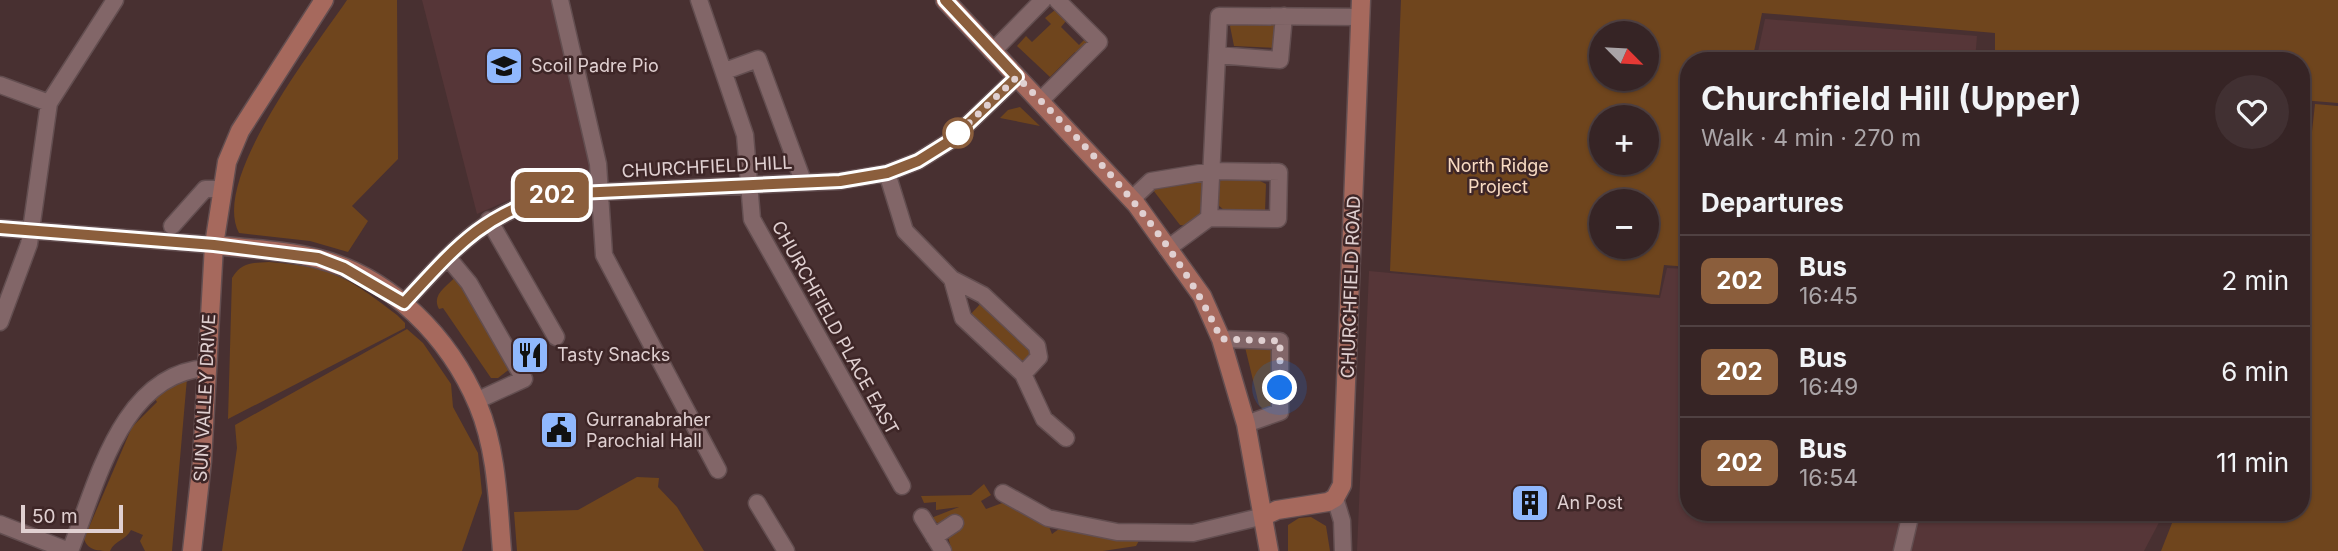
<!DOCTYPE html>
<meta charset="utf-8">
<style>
:root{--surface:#362425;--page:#413032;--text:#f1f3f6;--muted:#aaa4a7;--line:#504142}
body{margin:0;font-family:Inter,sans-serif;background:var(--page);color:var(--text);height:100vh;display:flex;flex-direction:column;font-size:26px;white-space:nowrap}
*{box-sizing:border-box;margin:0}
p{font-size:23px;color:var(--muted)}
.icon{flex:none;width:38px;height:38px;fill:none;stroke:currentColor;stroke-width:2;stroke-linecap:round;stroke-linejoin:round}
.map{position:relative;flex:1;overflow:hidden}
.sheet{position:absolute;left:1680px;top:52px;width:630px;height:469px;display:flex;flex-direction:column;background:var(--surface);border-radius:28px;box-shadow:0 2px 5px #0004,0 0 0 2px var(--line)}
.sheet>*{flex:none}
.badge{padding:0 14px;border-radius:10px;font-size:24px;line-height:46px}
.needle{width:46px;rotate:114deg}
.buttons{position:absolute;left:1589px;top:21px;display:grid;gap:14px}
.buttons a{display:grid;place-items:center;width:70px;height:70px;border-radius:50%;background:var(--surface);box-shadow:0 2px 5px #0004,0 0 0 2px var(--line);font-size:35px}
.scale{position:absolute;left:21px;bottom:18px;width:102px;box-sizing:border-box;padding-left:7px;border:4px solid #e0d0d1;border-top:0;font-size:19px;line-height:24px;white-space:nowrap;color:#e0d0d1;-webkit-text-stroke:5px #3e2627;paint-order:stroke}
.you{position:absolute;width:35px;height:35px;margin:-18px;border:5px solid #fff;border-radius:50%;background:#1a73e8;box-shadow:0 0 0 10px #1a73e833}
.map>.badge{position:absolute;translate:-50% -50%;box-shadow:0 0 0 4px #fff}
h2{padding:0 21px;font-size:26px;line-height:63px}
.round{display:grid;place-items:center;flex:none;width:74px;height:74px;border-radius:37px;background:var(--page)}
.summary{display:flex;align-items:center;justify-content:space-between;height:119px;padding:0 21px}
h1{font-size:33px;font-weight:700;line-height:52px}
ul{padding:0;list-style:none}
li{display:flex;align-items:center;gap:21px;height:91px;padding:0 21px;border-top:2px solid var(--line)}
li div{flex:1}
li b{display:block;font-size:26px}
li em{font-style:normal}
li .badge{min-width:77px;font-weight:700;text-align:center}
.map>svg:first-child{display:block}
</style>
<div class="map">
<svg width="2338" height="551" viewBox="0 0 2338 551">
<rect width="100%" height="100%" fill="#483031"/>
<path fill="#563638" d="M422 0H553L593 168 592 176 585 182 537 188 477 214Z
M1765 19 1977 36 1975 61H1756Z
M1667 268 1689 269V513H2164L2144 551H1357L1369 271 1660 298Z"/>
<path fill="#6f451d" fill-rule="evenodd" d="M347 0H397L398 159 352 206 368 221 348 252 310 241 239 233C210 179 316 46 347 0Z
M1401 0H2338V103L2301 100V61H1995V33L1762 13 1752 61H1689V267L1664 265 1659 295 1390 271ZM1601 33H1647V79H1601ZM1601 117H1647V163H1601ZM1601 201H1647V247H1601Z
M1055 10 1066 21 1061 27 1079 45 1085 39 1090 44 1081 56 1075 52 1050 77 1017 46 1026 36 1032 42 1051 24 1045 18Z
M1235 22 1275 23V48L1234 46 1230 26Z
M2315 104 2338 106V551H2161L2176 513H2301V198L2307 177Z
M1020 107 1040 126 1000 118 1008 110Z
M1200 178 1204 182C1205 202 1206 213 1189 226L1180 225 1153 190 1154 185 1197 183Z
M1223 179 1258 180 1266 184 1265 212 1224 210 1218 205 1219 182Z
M269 262C332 267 348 277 397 315L405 323V328L228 419 232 278C242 262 251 263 269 262Z
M456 276 511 368 498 378H491L443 308 439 309C431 294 447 287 456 276Z
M982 302 1032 352 1025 361 1020 362 970 315Z
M407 329 423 343 451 384 453 407 478 453 482 493 462 551H222L237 448 235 425Z
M1245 347H1271L1275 352 1274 408 1266 412 1259 405Z
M187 378 172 551H145L140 541 143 535 131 530C126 540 115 540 110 551 99 551 88 551 84 539L132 427 157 402 154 397Z
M637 477 659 478 658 487 677 507 704 551H517L514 512 578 510Z
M984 484 991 495 981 501 986 509 1005 502 1048 524 1052 534 1059 529 1140 539 1136 546 1103 551H952L944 523 939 524 931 518 959 507 936 510V502L924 503 921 496 971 495Z
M1311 517 1326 526 1330 551H1288V525L1299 518Z"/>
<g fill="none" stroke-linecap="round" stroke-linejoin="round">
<defs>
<path id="street" d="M560 0 598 164 604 255 718 470
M699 0 745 135 752 219 902 486
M992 52 1043 0
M1217 55 1280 60 1284 16
M725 71 758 59 803 181
M0 85 49 103
M1040 101 1099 42 1057 0
M887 173 905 231 952 279 963 318 1023 374 1044 419 1066 438
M1132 199 1151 181 1212 171 1279 172 1278 219 1209 218
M489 220 556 337
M172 226 205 189H221
M0 228 214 245
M1167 249 1209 218 1219 16 1360 17
M449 259 469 283 524 379 476 401
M952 279 983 295 1037 346 1039 357 1023 374
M404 303C455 248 482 214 556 194L840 181 887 173 918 161 950 141 1017 77
M0 322 29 244 49 103 115 0
M1221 339 1280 341V412L1246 424
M1003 493 1048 518 1117 532 1193 533 1264 516
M1335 498 1342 521 1343 551
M757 503 786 551
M922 517 943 551
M0 524 69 551
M934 537 955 523
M70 551C97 484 121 373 207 368
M1902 551 1911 513"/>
<path id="secondary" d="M945 0 1136 204 1202 296 1221 339 1246 424 1269 551
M214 245C248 249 286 250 319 259 391 277 450 338 478 405 497 450 498 503 502 551
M1264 516 1277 510 1328 502 1335 498 1342 485 1361 0
M192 551 202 461 214 245 227 162 240 131 324 0"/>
</defs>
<use href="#street" stroke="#634e50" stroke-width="19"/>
<use href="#secondary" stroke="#634e50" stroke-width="21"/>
<use href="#street" stroke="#826668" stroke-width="16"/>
<use href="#secondary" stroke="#a6695d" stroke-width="18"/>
</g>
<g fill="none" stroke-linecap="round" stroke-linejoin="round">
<defs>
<path id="line" d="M0 228 214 245 318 258 344 268 404 303C455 248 482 214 556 194L840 181 887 173 918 161 950 141 1017 77 945 0"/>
</defs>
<use href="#line" stroke="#fff" stroke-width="16"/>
<use href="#line" stroke="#8b5e3c" stroke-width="10"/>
<path stroke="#e0d0d1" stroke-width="7" stroke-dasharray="0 12.6" d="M958 133 950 141 1017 77C1095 154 1176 239 1221 339L1280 341V388"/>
</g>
<defs>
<symbol id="school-square" viewBox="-11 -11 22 22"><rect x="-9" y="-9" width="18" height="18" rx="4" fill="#90b8fd" stroke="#3e2627"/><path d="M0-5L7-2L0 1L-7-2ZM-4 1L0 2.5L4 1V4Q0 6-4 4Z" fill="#111"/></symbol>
<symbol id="restaurant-square" viewBox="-11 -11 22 22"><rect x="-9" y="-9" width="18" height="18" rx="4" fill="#90b8fd" stroke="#3e2627"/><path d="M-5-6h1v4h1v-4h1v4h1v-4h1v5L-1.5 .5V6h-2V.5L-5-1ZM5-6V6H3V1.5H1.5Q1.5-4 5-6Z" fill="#111"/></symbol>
<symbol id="civic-square" viewBox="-11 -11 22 22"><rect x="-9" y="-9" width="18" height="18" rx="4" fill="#90b8fd" stroke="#3e2627"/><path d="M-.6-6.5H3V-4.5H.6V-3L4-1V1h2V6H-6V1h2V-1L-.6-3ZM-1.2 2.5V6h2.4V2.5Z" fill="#111"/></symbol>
<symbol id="building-square" viewBox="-11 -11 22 22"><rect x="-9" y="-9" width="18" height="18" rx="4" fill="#90b8fd" stroke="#3e2627"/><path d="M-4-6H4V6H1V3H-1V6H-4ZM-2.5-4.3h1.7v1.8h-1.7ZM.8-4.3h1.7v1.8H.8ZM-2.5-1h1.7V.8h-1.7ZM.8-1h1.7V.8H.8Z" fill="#111"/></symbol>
</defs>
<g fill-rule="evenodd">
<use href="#school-square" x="482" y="44" width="44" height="44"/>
<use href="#restaurant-square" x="508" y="333" width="44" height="44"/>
<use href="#civic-square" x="537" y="408" width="44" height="44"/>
<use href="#building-square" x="1508" y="481" width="44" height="44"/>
</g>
<circle fill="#fff" stroke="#8b5e3c" stroke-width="3.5" cx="958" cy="133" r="14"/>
<g text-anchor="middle" stroke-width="5" stroke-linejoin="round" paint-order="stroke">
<g font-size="18" fill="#e0d0d1" stroke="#3e2627" text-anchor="start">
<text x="531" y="72">Scoil Padre Pio</text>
<text x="557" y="361">Tasty Snacks</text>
<text x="586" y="426">Gurranabraher<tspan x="586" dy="21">Parochial Hall</tspan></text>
<text x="1557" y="509">An Post</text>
</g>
<g font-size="18" fill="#f8dac2" stroke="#3e2627">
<text x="1498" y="172">North Ridge<tspan x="1498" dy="21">Project</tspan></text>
</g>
<g font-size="18" fill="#e0d0d1" stroke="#3e2627">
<text transform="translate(707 167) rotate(-3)" y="6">CHURCHFIELD HILL</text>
<text transform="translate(1351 287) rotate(-88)" y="6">CHURCHFIELD ROAD</text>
<text transform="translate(835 328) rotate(61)" y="6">CHURCHFIELD PLACE EAST</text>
<text transform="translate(205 398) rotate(-87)" y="6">SUN VALLEY DRIVE</text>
</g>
</g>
</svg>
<div class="buttons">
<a><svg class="needle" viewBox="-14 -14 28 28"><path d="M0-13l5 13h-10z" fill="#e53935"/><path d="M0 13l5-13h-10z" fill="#aaa4a7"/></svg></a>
<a>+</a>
<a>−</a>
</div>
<div class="scale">50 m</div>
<div class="you" style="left:1280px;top:388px"></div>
<b class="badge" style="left:552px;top:195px;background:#8b5e3c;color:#fff">202</b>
<section class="sheet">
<div class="summary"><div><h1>Churchfield Hill (Upper)</h1><p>Walk · 4 min · 270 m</p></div><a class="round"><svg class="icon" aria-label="heart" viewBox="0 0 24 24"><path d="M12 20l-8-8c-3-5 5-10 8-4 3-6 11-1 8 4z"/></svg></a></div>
<h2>Departures</h2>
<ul>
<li><span class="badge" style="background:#8b5e3c;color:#fff">202</span><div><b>Bus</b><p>16:45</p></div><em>2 min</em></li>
<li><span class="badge" style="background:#8b5e3c;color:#fff">202</span><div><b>Bus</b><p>16:49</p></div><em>6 min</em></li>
<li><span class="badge" style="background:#8b5e3c;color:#fff">202</span><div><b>Bus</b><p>16:54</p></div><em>11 min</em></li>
</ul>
</section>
</div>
